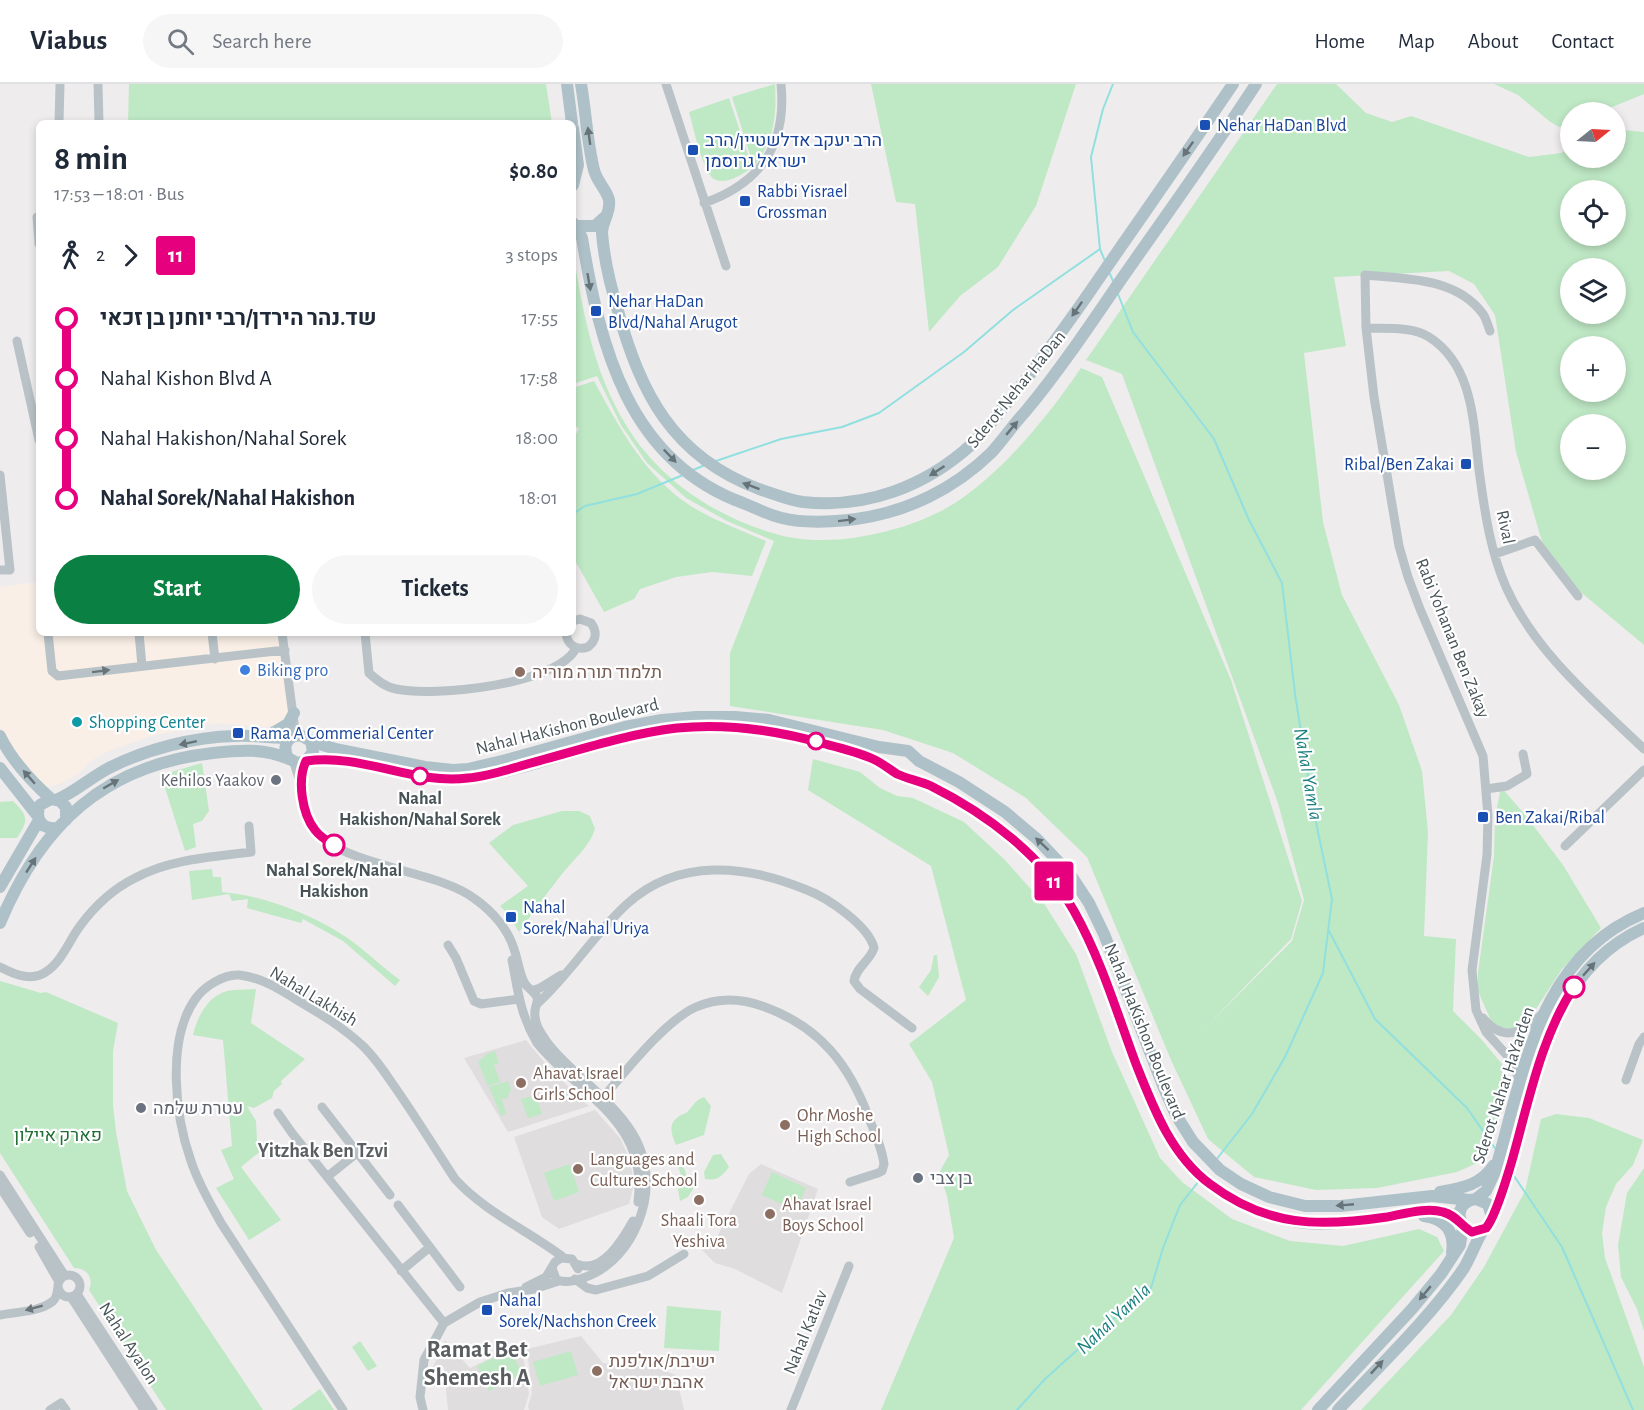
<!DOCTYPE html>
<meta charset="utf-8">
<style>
:root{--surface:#fff;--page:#f6f6f7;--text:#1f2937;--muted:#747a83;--line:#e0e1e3;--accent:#0b8043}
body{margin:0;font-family:"Alegreya Sans",Heebo,sans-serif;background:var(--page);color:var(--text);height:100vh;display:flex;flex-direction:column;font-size:22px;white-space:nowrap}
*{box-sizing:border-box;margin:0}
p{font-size:20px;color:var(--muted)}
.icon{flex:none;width:33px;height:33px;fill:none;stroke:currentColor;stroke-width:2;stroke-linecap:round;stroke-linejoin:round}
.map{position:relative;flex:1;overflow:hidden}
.details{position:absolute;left:36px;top:36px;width:540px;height:516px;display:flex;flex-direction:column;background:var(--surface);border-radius:9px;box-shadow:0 3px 9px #0003}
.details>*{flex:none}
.badge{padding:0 12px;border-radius:4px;font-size:21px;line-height:39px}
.needle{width:39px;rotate:72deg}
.tools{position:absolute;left:1560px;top:18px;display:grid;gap:12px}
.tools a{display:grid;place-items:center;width:66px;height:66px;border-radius:50%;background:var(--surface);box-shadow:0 3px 9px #0003;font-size:30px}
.map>.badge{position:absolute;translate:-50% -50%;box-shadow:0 0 0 3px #fff}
.legs{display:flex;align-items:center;gap:9px;height:66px;padding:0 18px;font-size:20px}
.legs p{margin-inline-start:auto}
.headline{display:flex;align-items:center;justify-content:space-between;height:102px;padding:0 18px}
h1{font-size:33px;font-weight:700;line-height:45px}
.cta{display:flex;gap:12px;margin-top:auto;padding:12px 18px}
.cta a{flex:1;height:69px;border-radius:36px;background:var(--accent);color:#fff;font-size:24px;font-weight:700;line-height:69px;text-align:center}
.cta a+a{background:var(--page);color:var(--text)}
ul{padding:0 18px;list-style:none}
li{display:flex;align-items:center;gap:21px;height:60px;font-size:22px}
li i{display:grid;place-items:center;width:9px;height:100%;margin:0 8px;background:currentColor}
li i::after{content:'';width:15px;height:15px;margin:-8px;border:4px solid;border-radius:50%;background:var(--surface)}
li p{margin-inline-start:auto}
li:first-child i{background:linear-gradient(#0000 50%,currentColor 0)}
li:last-child i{background:linear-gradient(currentColor 50%,#0000 0)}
header{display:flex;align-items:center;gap:36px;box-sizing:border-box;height:84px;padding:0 30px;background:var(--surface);border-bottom:2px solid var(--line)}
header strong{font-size:28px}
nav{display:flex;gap:33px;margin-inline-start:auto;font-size:21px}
.search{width:420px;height:54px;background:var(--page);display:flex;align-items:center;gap:15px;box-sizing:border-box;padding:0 21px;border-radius:33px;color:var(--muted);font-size:22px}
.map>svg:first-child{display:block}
</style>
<header>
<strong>Viabus</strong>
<div class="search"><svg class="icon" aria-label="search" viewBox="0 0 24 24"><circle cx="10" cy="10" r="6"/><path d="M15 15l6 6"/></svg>Search here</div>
<nav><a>Home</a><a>Map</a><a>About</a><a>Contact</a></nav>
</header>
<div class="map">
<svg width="1644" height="1326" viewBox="0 0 1644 1326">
<rect width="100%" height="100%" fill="#efeced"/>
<path fill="#f9efe6" d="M39 498V549H278L290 634H283L278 641 263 643 215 639 147 653 104 669 91 677 78 690 59 700 44 704 25 682 0 642V503Z"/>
<path fill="#dfddde" d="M526 956 549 984 589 1022 508 1048 464 974Z
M595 1026 620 1054 628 1071 633 1092V1104L629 1120 559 1145 542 1133 514 1053Z
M761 1080 818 1105 782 1209 735 1185 715 1179 702 1166 716 1155 749 1090Z
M581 1252 603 1279 653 1283 676 1291 684 1326H529L528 1322 532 1309 527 1265Z
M445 1256 470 1284 521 1259 529 1310 524 1326H448L444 1283H433Z"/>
<path fill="#bfe8c5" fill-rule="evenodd" d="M129 0H546L552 39H128Z
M775 0C777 31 774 60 752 84L750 71 732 13Z
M871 0H1076L1036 122 998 183 960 212 929 248 915 120 896 118Z
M1277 0H1336L1366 29 1392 38 1411 32 1529 73 1561 69 1570 65V74H1616V48L1623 46 1644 48V561L1571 500 1545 468 1516 368 1495 231 1474 200 1449 187 1334 193 1346 262 1304 269 1323 438 1342 511 1399 621 1422 687 1428 748 1424 852 1456 855 1453 927 1481 955 1502 980 1503 1017 1486 1075 1457 1088 1377 1104 1316 1106 1254 1093 1208 1055 1171 976 1087 773 1026 714 953 669 883 646 730 622V569L774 457 727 437 686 414 647 379 621 341 597 292 573 300V169C584 231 593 287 626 341 659 396 716 433 776 450 830 466 909 448 955 419 1003 388 1049 331 1081 284L1102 293 1231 596 1302 817 1291 855 1206 943 1292 857 1304 816 1278 719 1122 290 1086 276ZM1570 106H1616V152H1570ZM1570 184H1616V230H1570ZM1570 262H1616V308H1570ZM1570 340H1616V386H1570Z
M1494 0H1644V10L1600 28H1570V39L1559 43 1549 37 1518 11Z
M729 14 748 71 750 85C741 91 728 100 716 96 703 92 693 41 689 28Z
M594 297C618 341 641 385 682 416 707 434 738 445 766 457L752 492 712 488 676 493 640 505 634 515 604 528 573 473V355L579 345 573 340V304Z
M813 675 860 688 880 704 897 712 913 714 964 738 1005 776 1045 821 1076 870 1112 968 1160 1074 1182 1098 1232 1135 1290 1157 1343 1162 1419 1145 1437 1153 1444 1167 1301 1326H881L954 1154 947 1112 939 1089 949 1071 932 998 909 960 966 916 931 782 808 706Z
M202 679 209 727 202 737 193 740 196 763 185 767 161 691Z
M1501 703 1526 732 1563 781 1601 844 1562 885 1528 937 1515 945 1502 944 1492 939 1478 907V889L1494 772 1495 734Z
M13 717C28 732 29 736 17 754H0V718Z
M562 727H579L590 732 595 745C590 762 573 776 562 790 547 809 533 828 519 848L508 830 500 822 528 802 489 759 513 741Z
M212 785 213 793H221L222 808C266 812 312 830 349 855 367 868 382 883 400 896L395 902 343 857 303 835 301 839 247 824 248 815 232 817 229 810 192 816 189 787Z
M934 871H937L939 893 928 912 919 903 931 886Z
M0 897 41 909 46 908 118 939 113 967V1021L116 1048 127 1107 156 1166 263 1326H166L89 1206C94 1194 87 1184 74 1184L0 1069Z
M256 905 251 939 305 975 281 997 282 1000 274 1007 272 1014 254 1024 247 1022 256 1037 257 1056 262 1066 241 1083 281 1136 249 1156 216 1104 234 1095 221 1066 232 1062 223 956 193 951C197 933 208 912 227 907 235 905 247 906 256 905Z
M495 967 499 979 494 981 500 998 488 1002 478 978 487 970Z
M508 997 511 1005 507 1014 502 1015 506 1030 501 1032 489 1003Z
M536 1011 542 1030 528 1034 521 1015Z
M704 1013 711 1022 704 1051 676 1061C671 1049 667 1039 681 1031 685 1029 686 1030 689 1026 695 1020 695 1016 704 1013Z
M1556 1030 1589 1034 1643 1056 1633 1081 1616 1100 1606 1123 1602 1149 1605 1174 1644 1283V1326H1361L1451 1231 1484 1183 1525 1107 1541 1035Z
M721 1070 729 1083C721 1093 718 1097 705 1095L704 1088 713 1071Z
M682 1078 689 1099 696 1100 688 1113 680 1117 678 1105 683 1097 677 1079Z
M570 1080 579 1108 554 1117 544 1089Z
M1644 1084V1247L1637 1225 1621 1193 1618 1161 1627 1109Z
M772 1088 806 1104 796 1127 762 1111Z
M667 1222 721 1227 719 1267 664 1264Z
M360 1257 377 1282 368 1287 352 1263Z
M511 1265 522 1290 489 1307 477 1282Z
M571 1267 578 1291 540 1302 533 1278Z
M320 1305 334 1326H291Z"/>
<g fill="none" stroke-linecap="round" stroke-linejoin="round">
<path stroke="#91e0df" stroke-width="2" d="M1105 177 1100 165 1091 73 1103 25 1113 0
M1109 188 1114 199
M1118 210 1133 248 1214 355 1249 436 1282 499 1295 610 1313 724 1332 815 1323 889 1285 973 1252 1030 1216 1076
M716 377 781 355 842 343 879 329 964 268 1013 226 1100 165
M693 386 705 381
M573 430 585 422 637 410 683 391
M1329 847 1375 935 1467 1024 1497 1067
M1512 1089 1562 1163 1633 1326
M1017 1326 1045 1295 1095 1250 1151 1204 1163 1164 1180 1121 1199 1097"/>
<path stroke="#b9c3c7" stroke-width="9" d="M98 0 99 39
M666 0 726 182
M59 39 60 0
M704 119C761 99 787 61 781 0
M39 132 37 133 39 160
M1366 244C1386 245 1412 242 1429 253 1476 283 1473 345 1480 393 1485 430 1491 469 1506 503 1535 568 1594 617 1644 665
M1490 247C1488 242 1486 234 1483 230 1456 193 1405 195 1365 191L1366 244 1374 313 1399 462 1408 493 1420 525 1483 672 1488 732 1487 771 1472 886 1476 926 1486 948 1513 978 1519 996
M17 257 39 356
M0 391 10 486H0
M1495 470 1535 456 1578 512
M48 549 52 587 58 592 285 566
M139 549 142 582
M212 549 215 575
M282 549 295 646 298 651
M365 549 369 589C377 596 385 603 396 605 434 613 558 601 576 564
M566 549C567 561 577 567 588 563 597 556 597 547 591 539L580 535 573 537
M294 678C296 687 300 695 302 704 305 716 305 729 311 740 334 783 435 784 475 815 492 827 508 845 514 865 518 876 519 889 525 900 529 905 534 907 537 913 538 918 536 921 535 926 534 935 538 945 543 952 550 965 563 976 573 986 615 1025 657 1057 644 1120 638 1145 627 1166 606 1182 596 1190 568 1203 556 1195L552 1184
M1486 705 1507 702 1527 690 1523 670
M1565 762 1644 686
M448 861 456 874 474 917 481 920 519 915
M512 876C518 907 520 930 537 959 580 1012 649 1037 638 1118
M0 883C12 889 26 896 40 891 60 883 68 858 80 842 94 823 113 805 135 794 170 775 212 773 251 768L249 742
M532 907 540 904 561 891
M538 919C571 889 594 850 627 820 679 773 747 781 807 806 828 814 869 842 874 864 870 877 856 883 854 897L860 905 912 944
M1483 934C1503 959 1522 949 1542 930
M1626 996 1639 960 1644 953
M599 1018C623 991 664 937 696 923 719 913 740 914 762 922 820 942 850 981 870 1037 876 1051 882 1065 884 1080L882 1087 878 1089 850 1098
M322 1023 390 1111
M278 1029 292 1049 444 1239
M0 1091 65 1192
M327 1093 358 1068
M0 1103 30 1149
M398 1121 460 1203
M39 1163 59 1198
M577 1180C602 1191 623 1155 633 1137
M401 1187 430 1163
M58 1202a11 11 0 1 1 22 0a11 11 0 1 1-22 0Z
M575 1195 587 1204 596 1206 648 1192 684 1170
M526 1203 546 1193 555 1178 561 1174 572 1175 578 1185
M77 1210 153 1326
M71 1213 144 1326
M0 1231C16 1228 40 1228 53 1217 57 1214 57 1208 58 1203
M50 1326 61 1319 66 1326
M343 1326 221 1139C210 1119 198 1099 191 1077 175 1032 166 955 196 914 205 902 224 890 239 891 260 893 280 905 297 916 321 930 344 944 364 963 375 974 384 987 392 999 414 1030 434 1063 455 1095 485 1128 527 1146 563 1173
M423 1326 420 1313 424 1276 444 1239 480 1218 508 1209 534 1205 559 1197
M791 1326 849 1182"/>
<path stroke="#afc1c8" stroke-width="12" d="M567 0 572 39
M581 0C586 28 587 58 594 86 597 98 607 106 609 116 611 128 602 138 602 149 604 174 610 200 617 223 639 308 673 373 759 405 774 410 788 416 803 418 867 425 926 402 972 360 984 349 993 336 1002 325 1034 287 1061 249 1089 209 1137 139 1186 70 1233 0
M573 44 578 81 573 101
M573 139 579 147 582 154C600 262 628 377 743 419 755 424 769 431 782 434 806 440 832 438 856 435 907 428 954 405 991 369 1003 356 1013 341 1025 328 1059 287 1088 244 1118 200 1164 134 1212 68 1256 0
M576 142H595L606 132
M0 652C12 677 31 697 51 715
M268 652 288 640 294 629
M311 657 313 668 306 677 297 679 288 674C282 662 287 652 300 651L311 657 335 665 425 683 453 686 468 685 506 676 625 643 662 636 696 633H735L769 636 879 663 908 667 919 677 959 698 1005 728 1037 755 1070 790 1089 819 1104 850 1164 1004 1176 1031 1193 1058 1220 1086 1241 1100 1269 1113 1305 1122H1341L1432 1112 1470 1116
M306 677C363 669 414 702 470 694 530 686 586 660 645 649 707 638 763 643 823 659 839 664 855 667 870 673 880 678 889 686 900 691 908 695 918 696 926 700 963 718 998 742 1029 770 1086 823 1106 901 1133 971 1156 1033 1178 1087 1240 1119 1261 1129 1282 1137 1306 1139 1350 1143 1393 1128 1437 1126L1451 1130 1460 1137
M0 684 37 731
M56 716C76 708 92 692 111 683 147 665 194 653 235 652 253 651 272 654 290 654
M58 744C43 746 34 736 40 721L51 715 60 717 66 723V736
M0 803 39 736
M0 839C41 741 104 681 213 669 239 666 264 664 289 675
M1440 1108C1462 1104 1481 1101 1494 1081
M1476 1115 1486 1107 1494 1090C1524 992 1536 873 1644 829
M1424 1132C1446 1135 1455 1148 1452 1169
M1492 1133 1488 1120 1476 1115C1450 1118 1457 1153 1483 1146 1494 1139 1496 1122 1501 1110 1537 1016 1538 892 1644 844
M1318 1326 1412 1225 1441 1190 1460 1161 1463 1142
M1338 1326C1380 1281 1429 1235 1464 1184 1471 1172 1476 1158 1483 1146"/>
</g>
<defs><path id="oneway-solid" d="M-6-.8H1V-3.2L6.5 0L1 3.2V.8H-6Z" transform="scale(1.5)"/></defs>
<g fill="#667479">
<use href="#oneway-solid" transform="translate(589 52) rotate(-98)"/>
<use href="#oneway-solid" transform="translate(1188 65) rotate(125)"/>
<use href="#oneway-solid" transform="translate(589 198) rotate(80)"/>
<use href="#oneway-solid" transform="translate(1077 225) rotate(125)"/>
<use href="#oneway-solid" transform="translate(1012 344) rotate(-50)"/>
<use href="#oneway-solid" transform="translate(670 372) rotate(46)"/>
<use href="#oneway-solid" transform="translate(937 387) rotate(147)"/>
<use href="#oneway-solid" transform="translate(751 402) rotate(-160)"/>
<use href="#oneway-solid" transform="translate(847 436) rotate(-7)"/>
<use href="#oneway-solid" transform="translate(188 659) rotate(168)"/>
<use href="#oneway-solid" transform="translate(29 693) rotate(-131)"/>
<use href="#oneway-solid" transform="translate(111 700) rotate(-30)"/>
<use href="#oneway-solid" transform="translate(1042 760) rotate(-137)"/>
<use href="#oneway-solid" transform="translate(31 781) rotate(-57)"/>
<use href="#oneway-solid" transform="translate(1589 885) rotate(-48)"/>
<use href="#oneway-solid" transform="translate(1345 1121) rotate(175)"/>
<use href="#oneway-solid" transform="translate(1425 1209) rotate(130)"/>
<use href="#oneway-solid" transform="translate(1377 1283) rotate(-47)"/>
</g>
<g fill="#697579">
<use href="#oneway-solid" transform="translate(101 587) rotate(-7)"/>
<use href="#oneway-solid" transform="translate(34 1224) rotate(165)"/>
</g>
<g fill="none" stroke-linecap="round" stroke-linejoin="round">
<defs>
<path id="line-1" d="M334 761C327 757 320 753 315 746 302 730 297 696 306 677 363 669 412 701 468 694 489 692 510 685 531 679 579 666 627 650 677 644 728 639 776 646 825 660 841 664 858 668 873 675 882 679 889 685 897 690 908 695 920 697 931 702 987 730 1043 772 1074 827 1101 875 1117 929 1136 980 1153 1023 1171 1071 1210 1100 1267 1143 1319 1143 1387 1133 1404 1130 1426 1123 1443 1128 1456 1131 1461 1142 1472 1148L1486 1144C1496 1132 1506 1096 1511 1080 1528 1021 1540 955 1574 903"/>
</defs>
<use href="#line-1" stroke="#fff" stroke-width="14"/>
<use href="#line-1" stroke="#e6007e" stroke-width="9"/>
</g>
<g fill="#1a4fb4" stroke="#fff" stroke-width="2">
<rect x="1199" y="35" width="12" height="12" rx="3"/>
<rect x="687" y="60" width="12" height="12" rx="3"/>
<rect x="739" y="111" width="12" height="12" rx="3"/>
<rect x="590" y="221" width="12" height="12" rx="3"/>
<rect x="1460" y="374" width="12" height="12" rx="3"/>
<rect x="232" y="643" width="12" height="12" rx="3"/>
<rect x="1477" y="727" width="12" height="12" rx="3"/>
<rect x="505" y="827" width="12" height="12" rx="3"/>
<rect x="481" y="1220" width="12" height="12" rx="3"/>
</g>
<circle fill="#3f7fe0" stroke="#fff" stroke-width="2" cx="245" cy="586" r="6"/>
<g fill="#8d6e63" stroke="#fff" stroke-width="2">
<circle cx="520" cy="588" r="6"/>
<circle cx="521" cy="999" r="6"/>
<circle cx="785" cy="1041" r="6"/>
<circle cx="578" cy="1085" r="6"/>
<circle cx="699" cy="1116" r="6"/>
<circle cx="770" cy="1130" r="6"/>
<circle cx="597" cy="1287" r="6"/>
</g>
<circle fill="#0f9aa8" stroke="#fff" stroke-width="2" cx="77" cy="638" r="6"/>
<g fill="#fff" stroke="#e6007e" stroke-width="3">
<circle cx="816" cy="657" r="8"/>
<circle cx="420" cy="692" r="8"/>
<circle cx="334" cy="761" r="10"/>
<circle cx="1574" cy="903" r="10"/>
</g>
<g fill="#6b7280" stroke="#fff" stroke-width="2">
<circle cx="276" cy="696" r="6"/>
<circle cx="141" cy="1024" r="6"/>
<circle cx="918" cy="1094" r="6"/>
</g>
<g text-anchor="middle" stroke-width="4.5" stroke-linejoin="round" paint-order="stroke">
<g font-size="18" fill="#164399" stroke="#fff" text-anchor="start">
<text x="1217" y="47">Nehar HaDan Blvd</text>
<text x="705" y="62">הרב יעקב אדלשטיין/הרב<tspan x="705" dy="21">ישראל גרוסמן</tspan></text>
<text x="757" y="113">Rabbi Yisrael<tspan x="757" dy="21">Grossman</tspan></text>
<text x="608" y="223">Nehar HaDan<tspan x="608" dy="21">Blvd/Nahal Arugot</tspan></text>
<text x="1454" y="386" text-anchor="end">Ribal/Ben Zakai</text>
<text x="250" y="655">Rama A Commerial Center</text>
<text x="1495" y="739">Ben Zakai/Ribal</text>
<text x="523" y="829">Nahal<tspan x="523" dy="21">Sorek/Nahal Uriya</tspan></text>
<text x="499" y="1222">Nahal<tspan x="499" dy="21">Sorek/Nachshon Creek</tspan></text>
</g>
<g font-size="18" fill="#475357" stroke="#fff">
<text transform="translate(1016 305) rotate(-51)" y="6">Sderot Nehar HaDan</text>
<text transform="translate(1506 443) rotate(78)" y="6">Rival</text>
<text transform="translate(1453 554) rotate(68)" y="6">Rabi Yohanan Ben Zakay</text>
<text transform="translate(567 642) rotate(-14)" y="6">Nahal HaKishon Boulevard</text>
<text transform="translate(314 912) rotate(31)" y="6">Nahal Lakhish</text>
<text transform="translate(1145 947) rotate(68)" y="6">Nahal HaKishon Boulevard</text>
<text transform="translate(1503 1001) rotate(-72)" y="6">Sderot Nahar HaYarden</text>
<text transform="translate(805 1248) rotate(-68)" y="6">Nahal Katlav</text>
<text transform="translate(129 1259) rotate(57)" y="6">Nahal Ayalon</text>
</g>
<g font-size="18" fill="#366cbe" stroke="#fff" text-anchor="start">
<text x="257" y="592">Biking pro</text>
</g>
<g font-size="18" fill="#785e54" stroke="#fff" text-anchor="start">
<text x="532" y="594">תלמוד תורה מוריה</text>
<text x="533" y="995">Ahavat Israel<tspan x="533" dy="21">Girls School</tspan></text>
<text x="797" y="1037">Ohr Moshe<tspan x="797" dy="21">High School</tspan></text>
<text x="590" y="1081">Languages and<tspan x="590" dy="21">Cultures School</tspan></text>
<text x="782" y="1126">Ahavat Israel<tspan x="782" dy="21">Boys School</tspan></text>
<text x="699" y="1142" text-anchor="middle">Shaali Tora<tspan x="699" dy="21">Yeshiva</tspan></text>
<text x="609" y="1283">ישיבת/אולפנת<tspan x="609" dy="21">אהבת ישראל</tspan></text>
</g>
<g font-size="18" fill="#0d838f" stroke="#fff" text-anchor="start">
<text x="89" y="644">Shopping Center</text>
</g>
<g font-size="18" fill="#5b616d" stroke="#fff" text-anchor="start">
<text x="264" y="702" text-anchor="end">Kehilos Yaakov</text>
<text x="153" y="1030">עטרת שלמה</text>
<text x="930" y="1100">בן צבי</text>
</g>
<g font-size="18" font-weight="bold" fill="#475357" stroke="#fff">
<text x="420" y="720">Nahal<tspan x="420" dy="21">Hakishon/Nahal Sorek</tspan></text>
<text x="334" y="792">Nahal Sorek/Nahal<tspan x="334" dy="21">Hakishon</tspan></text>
</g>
<g font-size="18" fill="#216f37" stroke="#fff">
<text x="58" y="1057">פארק איילון</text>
</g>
<g font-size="20" font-style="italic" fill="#1b807f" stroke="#fff">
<text transform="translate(1309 690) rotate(80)" y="7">Nahal Yamla</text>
<text transform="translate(1113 1234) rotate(-43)" y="7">Nahal Yamla</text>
</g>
<g font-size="20" font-weight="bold" fill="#5a5e60" stroke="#fff">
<text x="323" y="1073">Yitzhak Ben Tzvi</text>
</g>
<g font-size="24" font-weight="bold" fill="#5a5e60" stroke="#fff">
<text x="477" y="1273">Ramat Bet<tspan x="477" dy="28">Shemesh A</tspan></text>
</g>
</g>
</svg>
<div class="tools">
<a><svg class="needle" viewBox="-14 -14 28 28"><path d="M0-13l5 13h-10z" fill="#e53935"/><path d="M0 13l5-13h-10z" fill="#747a83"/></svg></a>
<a><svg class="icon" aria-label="locate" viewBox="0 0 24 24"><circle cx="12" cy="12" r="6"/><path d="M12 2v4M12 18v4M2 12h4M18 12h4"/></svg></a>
<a><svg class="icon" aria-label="layers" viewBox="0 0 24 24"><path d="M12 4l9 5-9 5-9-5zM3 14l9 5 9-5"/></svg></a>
<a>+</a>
<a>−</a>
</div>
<b class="badge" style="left:1054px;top:797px;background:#e6007e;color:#fff">11</b>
<section class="details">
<div class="headline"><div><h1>8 min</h1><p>17:53 – 18:01 · Bus</p></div><b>$0.80</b></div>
<div class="legs"><svg class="icon" aria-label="walk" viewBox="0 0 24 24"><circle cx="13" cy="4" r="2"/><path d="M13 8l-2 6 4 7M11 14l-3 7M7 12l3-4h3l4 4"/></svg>2<svg class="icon" aria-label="forward" viewBox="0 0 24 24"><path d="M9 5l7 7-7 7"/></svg><b class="badge" style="background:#e6007e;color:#fff">11</b><p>3 stops</p></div>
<ul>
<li><i style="color:#e6007e"></i><b>שד.נהר הירדן/רבי יוחנן בן זכאי</b><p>17:55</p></li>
<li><i style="color:#e6007e"></i><span>Nahal Kishon Blvd A</span><p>17:58</p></li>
<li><i style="color:#e6007e"></i><span>Nahal Hakishon/Nahal Sorek</span><p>18:00</p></li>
<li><i style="color:#e6007e"></i><b>Nahal Sorek/Nahal Hakishon</b><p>18:01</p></li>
</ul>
<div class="cta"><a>Start</a><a>Tickets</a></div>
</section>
</div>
